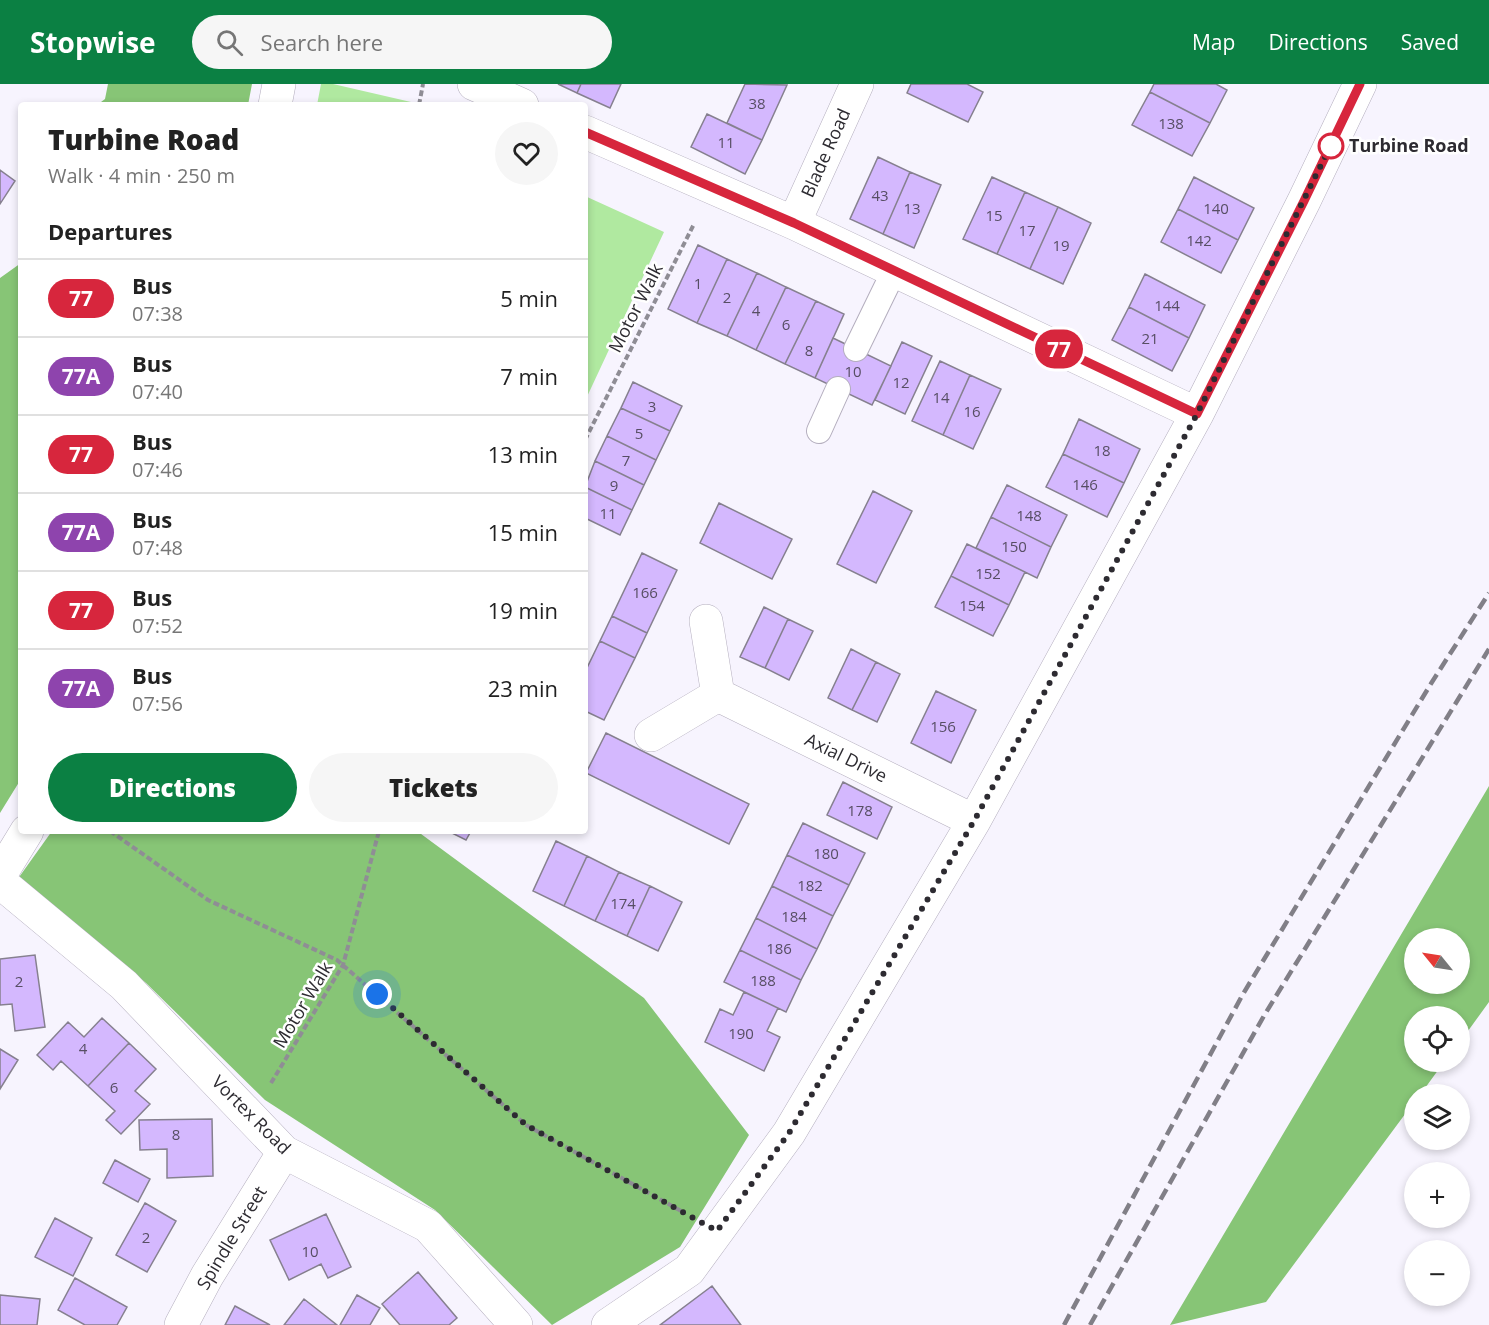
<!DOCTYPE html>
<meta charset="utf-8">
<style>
:root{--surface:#fff;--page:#f6f6f6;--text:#222;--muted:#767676;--line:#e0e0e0;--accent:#0b8043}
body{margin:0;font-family:"Open Sans",sans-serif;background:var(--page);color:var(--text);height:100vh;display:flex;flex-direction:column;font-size:22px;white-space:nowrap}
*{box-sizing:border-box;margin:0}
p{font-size:20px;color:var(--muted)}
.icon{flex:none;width:33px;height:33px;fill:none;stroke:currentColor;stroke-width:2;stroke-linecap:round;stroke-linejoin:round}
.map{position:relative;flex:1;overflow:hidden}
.panel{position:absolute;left:18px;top:18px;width:570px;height:732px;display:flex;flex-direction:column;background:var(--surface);border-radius:6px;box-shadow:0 3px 9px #0003}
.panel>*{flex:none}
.badge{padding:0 12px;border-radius:20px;font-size:21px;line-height:39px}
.needle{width:39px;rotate:300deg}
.tools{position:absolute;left:1404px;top:844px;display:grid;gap:12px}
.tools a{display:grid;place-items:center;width:66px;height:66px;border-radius:50%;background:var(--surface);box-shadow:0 3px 9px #0003;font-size:30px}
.you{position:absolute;width:30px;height:30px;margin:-15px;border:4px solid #fff;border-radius:50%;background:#1a73e8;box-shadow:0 0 0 9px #1a73e833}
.map>.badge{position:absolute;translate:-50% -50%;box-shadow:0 0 0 3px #fff}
h2{padding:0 30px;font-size:22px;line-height:54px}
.round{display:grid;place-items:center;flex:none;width:63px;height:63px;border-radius:32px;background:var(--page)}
.headline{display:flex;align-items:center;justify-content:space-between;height:102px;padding:0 30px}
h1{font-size:28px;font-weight:800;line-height:45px}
.button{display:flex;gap:12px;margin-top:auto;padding:12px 30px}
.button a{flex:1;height:69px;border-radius:36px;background:var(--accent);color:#fff;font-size:24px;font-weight:800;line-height:69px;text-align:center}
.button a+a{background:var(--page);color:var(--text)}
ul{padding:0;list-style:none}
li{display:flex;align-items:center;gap:18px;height:78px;padding:0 30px;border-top:2px solid var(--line)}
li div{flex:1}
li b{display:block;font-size:22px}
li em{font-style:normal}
li .badge{min-width:66px;font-weight:700;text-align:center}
header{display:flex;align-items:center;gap:36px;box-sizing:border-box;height:84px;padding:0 30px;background:var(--accent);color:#fff}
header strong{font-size:28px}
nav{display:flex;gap:33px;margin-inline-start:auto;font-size:21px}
.search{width:420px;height:54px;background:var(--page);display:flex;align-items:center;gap:15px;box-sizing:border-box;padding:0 21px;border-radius:33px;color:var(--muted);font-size:22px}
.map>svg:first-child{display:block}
</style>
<header>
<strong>Stopwise</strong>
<div class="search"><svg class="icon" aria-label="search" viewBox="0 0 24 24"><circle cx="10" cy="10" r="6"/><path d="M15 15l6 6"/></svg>Search here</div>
<nav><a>Map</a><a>Directions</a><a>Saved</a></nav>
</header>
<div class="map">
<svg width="1489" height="1241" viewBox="0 0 1489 1241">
<rect width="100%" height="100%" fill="#f7f4fe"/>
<path fill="#b0e9a0" d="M321 0H333L424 21H317Z
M585 112 664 148 585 317Z"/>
<path fill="#87c576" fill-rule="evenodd" d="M108 0H252L248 21H97L105 15Z
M21 179V695L0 729V194Z
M1489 702V918L1460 958V933H1414V978H1444L1420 1011H1414V1018L1266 1218 1170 1241ZM1414 855H1460V900H1414Z
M52 747H417L644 914 749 1051 680 1163 552 1241 435 1126 265 1016 146 899 17 796Z"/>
<path fill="#d4b8fe" stroke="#86808f" stroke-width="1.5" d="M558 0H581L577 9Z
M581 0H621L610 24 577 9Z
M745 0 787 1 762 56 727 39Z
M911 0H967L983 8 968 38 907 9Z
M1154 0H1216L1227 6 1210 39 1150 8Z
M1150 8 1210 39 1192 72 1132 41Z
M707 30 762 56 745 90 691 63Z
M878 73 910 88 883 150 850 135Z
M0 86 15 97 0 120Z
M910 88 941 101 914 164 883 150Z
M992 93 1025 108 997 170 963 155Z
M1194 93 1254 124 1238 156 1178 125Z
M1025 108 1058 123 1030 185 997 170Z
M1058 123 1091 139 1063 200 1030 185Z
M1178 125 1238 156 1221 189 1161 158Z
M698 161 727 175 697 239 668 225Z
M727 175 757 189 727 252 697 239Z
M757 189 786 203 756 266 727 252Z
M1145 190 1205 221 1189 254 1129 223Z
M786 203 816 217 785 280 756 266Z
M816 217 844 230 815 294 785 280Z
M1129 223 1189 254 1172 287 1112 256Z
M833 254 891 282 872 321 815 294Z
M902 258 932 272 905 330 875 316Z
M940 277 970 291 943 351 912 337Z
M970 291 1001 305 973 365 943 351Z
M633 298 682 322 670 347 621 324Z
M621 324 670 347 656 376 607 352Z
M1079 335 1140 365 1124 399 1063 370Z
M607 352 656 376 644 401 595 377Z
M1063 370 1124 399 1107 433 1046 403Z
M595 377 644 401 632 426 585 403Z
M1007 401 1067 431 1051 463 991 433Z
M585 403 632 426 620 451 585 434Z
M873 407 912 427 876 499 837 480Z
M719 419 792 455 772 495 700 459Z
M991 433 1051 463 1037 494 976 464Z
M967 460 1025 488 1009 521 951 492Z
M642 469 677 486 647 549 612 532Z
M951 492 1009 521 993 552 935 523Z
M764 523 788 535 765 584 740 573Z
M612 532 647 549 635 574 600 557Z
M788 535 813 547 789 596 765 584Z
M600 557 635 574 604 636 585 627V588Z
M851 565 876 578 852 626 828 614Z
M876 578 900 590 877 638 852 626Z
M936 607 976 626 951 679 911 659Z
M606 649 749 720 729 760 586 689Z
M843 698 892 723 877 755 827 731Z
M803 739 865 769 849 801 787 771Z
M448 747H471L466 756Z
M556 757 587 772 564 822 533 807Z
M787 771 849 801 833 832 772 802Z
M587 772 619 788 595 837 564 822Z
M619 788 650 802 627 852 595 837Z
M650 802 682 818 658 867 627 852Z
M772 802 833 832 817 865 756 834Z
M756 834 817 865 801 896 740 866Z
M740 866 801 896 786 928 724 898Z
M35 871 45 943 15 947 12 920 0 921V875Z
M744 908 778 924 767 947 780 953 764 987 705 958 720 925 733 931Z
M102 934 129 959 88 1002 61 977 53 986 37 971 68 938 84 953Z
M129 959 156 985 135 1007 150 1020 121 1050 106 1036 115 1027 88 1002Z
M0 965 18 976 0 1005Z
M212 1035 213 1092 167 1094V1065L140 1066 139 1036Z
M115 1076 150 1095 138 1118 103 1099Z
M145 1119 176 1137 147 1188 116 1171Z
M326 1130 351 1183 328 1194 321 1180 289 1196 270 1156Z
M55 1134 92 1154 73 1192 35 1173Z
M418 1188 457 1234 449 1241H400L382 1220Z
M75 1194 127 1223 117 1241H85L58 1226Z
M712 1202 741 1241H660Z
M0 1211 40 1215 37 1241H0Z
M357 1211 380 1224 370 1241H340Z
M304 1215 337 1241H284Z
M235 1222 270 1241H225Z"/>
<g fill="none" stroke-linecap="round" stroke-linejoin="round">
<defs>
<path id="lane" d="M856 265 894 187
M819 347 838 305"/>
<path id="street" d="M474 0 522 21
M275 21 279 0
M585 48 794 139 1197 330
M794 139 857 0
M706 537 718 611 974 737
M651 651 718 611
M0 791 27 747
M0 798 124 901 284 1068 428 1142 516 1241
M181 1241 207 1192 284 1068
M608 1241 689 1186 789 1049 974 737 1197 330 1304 117 1360 0"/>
</defs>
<use href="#lane" stroke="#b4aebe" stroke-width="26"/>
<use href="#street" stroke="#b4aebe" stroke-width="34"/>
<path stroke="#8f8d95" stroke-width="4" stroke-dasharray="6 3" stroke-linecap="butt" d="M419 21 423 0
M585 356 694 140
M110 747 208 816 337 876 526 1041 683 1128
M271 999 343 881 379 747"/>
<use href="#lane" stroke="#fff" stroke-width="24"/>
<use href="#street" stroke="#fff" stroke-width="33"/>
<path stroke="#817f87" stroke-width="4.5" stroke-dasharray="12 6" stroke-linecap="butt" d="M1064 1241 1243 910 1432 598 1489 509
M1090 1241 1265 930 1489 565"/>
</g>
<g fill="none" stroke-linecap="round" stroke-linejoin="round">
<defs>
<path id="line" d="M585 48 794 139 1197 330 1304 117 1360 0"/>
</defs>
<use href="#line" stroke="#fff" stroke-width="14"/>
<use href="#line" stroke="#d7263d" stroke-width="9"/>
<path stroke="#2d2b31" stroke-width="6" stroke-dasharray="0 10.8" d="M377 910 526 1041 717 1147 789 1049 974 737 1197 330 1332 59 1331 62"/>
</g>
<circle fill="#fff" stroke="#d7263d" stroke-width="3" cx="1331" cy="62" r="12"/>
<g text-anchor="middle" stroke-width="5" stroke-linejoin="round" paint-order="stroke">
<g font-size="15" fill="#574e64">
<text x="757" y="25">38</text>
<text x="1171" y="45">138</text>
<text x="726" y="64">11</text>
<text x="880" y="117">43</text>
<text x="912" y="130">13</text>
<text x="1216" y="130">140</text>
<text x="994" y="137">15</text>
<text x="1027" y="152">17</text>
<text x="1199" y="162">142</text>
<text x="1061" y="167">19</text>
<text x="698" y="205">1</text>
<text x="727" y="219">2</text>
<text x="1167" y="227">144</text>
<text x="756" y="232">4</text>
<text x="786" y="246">6</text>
<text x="1150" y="260">21</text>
<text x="809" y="272">8</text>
<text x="853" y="293">10</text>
<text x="901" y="304">12</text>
<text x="941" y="319">14</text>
<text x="652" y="328">3</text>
<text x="972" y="333">16</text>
<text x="639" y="355">5</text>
<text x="1102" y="372">18</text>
<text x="626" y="382">7</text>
<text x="1085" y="406">146</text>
<text x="614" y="407">9</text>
<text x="608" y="435">11</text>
<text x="1029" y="437">148</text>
<text x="1014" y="468">150</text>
<text x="988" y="495">152</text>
<text x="645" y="514">166</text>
<text x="972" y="527">154</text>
<text x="943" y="648">156</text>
<text x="860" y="732">178</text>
<text x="826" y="775">180</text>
<text x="810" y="807">182</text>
<text x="623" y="825">174</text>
<text x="794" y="838">184</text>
<text x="779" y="870">186</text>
<text x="763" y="902">188</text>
<text x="19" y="903">2</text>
<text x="741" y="955">190</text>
<text x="83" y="970">4</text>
<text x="114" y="1009">6</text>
<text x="176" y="1056">8</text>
<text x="146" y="1159">2</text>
<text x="310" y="1173">10</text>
</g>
<g font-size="18" font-weight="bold" fill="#2d2b31" stroke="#fff" text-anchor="start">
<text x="1349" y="68">Turbine Road</text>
</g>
<g font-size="18" fill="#2d2b31" stroke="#fff">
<text transform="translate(826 69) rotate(-66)" y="6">Blade Road</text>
<text transform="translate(636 224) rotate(-63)" y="6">Motor Walk</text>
<text transform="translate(846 674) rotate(26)" y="6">Axial Drive</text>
<text transform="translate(303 921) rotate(-59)" y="6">Motor Walk</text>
<text transform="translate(251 1031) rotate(45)" y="6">Vortex Road</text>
<text transform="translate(232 1154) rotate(-59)" y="6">Spindle Street</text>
</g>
</g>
</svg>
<div class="tools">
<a><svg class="needle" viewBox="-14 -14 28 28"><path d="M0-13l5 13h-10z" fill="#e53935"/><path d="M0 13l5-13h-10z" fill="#767676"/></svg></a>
<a><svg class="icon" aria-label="locate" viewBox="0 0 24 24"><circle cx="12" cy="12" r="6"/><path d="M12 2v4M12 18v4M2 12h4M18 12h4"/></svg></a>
<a><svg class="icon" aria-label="layers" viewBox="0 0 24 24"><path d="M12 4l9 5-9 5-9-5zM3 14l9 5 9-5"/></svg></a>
<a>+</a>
<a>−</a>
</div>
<div class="you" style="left:377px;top:910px"></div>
<b class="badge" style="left:1059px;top:265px;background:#d7263d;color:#fff">77</b>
<section class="panel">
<div class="headline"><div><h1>Turbine Road</h1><p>Walk · 4 min · 250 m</p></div><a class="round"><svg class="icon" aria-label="heart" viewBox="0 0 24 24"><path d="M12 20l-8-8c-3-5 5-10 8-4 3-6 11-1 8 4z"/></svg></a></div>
<h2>Departures</h2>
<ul>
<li><span class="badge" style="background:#d7263d;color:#fff">77</span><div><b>Bus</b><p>07:38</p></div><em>5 min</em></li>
<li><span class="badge" style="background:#8e44ad;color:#fff">77A</span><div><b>Bus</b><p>07:40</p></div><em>7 min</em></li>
<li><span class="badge" style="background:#d7263d;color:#fff">77</span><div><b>Bus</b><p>07:46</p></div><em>13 min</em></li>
<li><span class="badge" style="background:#8e44ad;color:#fff">77A</span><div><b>Bus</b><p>07:48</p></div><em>15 min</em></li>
<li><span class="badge" style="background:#d7263d;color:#fff">77</span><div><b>Bus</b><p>07:52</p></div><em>19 min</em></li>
<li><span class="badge" style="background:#8e44ad;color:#fff">77A</span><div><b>Bus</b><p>07:56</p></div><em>23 min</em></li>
</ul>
<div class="button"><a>Directions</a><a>Tickets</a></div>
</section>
</div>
